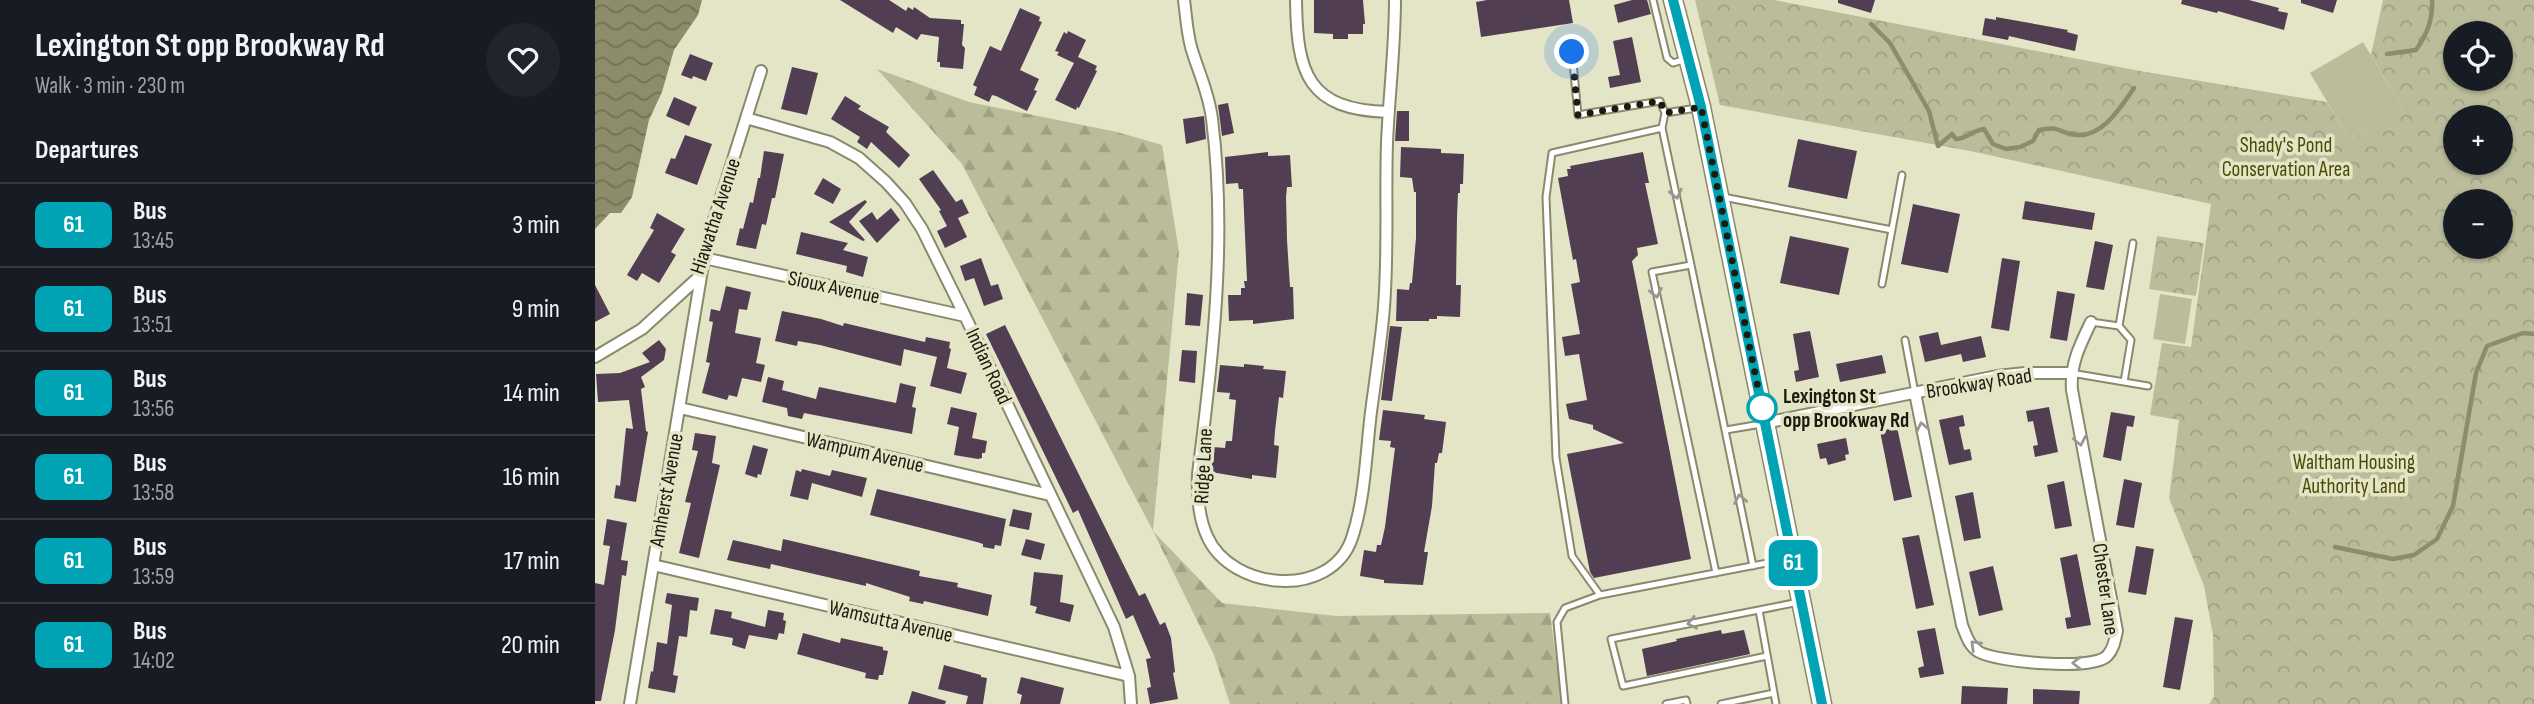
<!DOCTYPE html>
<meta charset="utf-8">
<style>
:root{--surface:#171b24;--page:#20242c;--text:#f1f3f6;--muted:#9ea1a6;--line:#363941}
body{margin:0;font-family:"Sofia Sans Condensed",sans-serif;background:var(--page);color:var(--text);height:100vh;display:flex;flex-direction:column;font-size:26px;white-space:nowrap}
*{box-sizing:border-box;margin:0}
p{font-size:23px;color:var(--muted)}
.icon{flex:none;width:38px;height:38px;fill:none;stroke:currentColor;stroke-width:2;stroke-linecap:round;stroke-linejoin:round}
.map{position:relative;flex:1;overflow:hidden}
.side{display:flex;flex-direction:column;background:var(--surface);width:595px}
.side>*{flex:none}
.badge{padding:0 14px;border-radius:10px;font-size:24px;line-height:46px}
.tools{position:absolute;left:1848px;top:21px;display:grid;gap:14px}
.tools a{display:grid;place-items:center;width:70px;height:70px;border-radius:50%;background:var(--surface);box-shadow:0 2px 5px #0004;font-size:35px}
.you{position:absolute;width:35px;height:35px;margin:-18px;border:5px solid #fff;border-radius:50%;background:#1a73e8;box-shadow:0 0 0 10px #1a73e833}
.map>.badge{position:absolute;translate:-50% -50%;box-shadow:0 0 0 4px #fff}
h2{padding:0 35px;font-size:26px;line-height:63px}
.round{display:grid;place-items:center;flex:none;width:74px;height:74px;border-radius:37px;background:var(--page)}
.overview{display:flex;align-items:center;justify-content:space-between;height:119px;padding:0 35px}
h1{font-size:33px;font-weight:700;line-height:52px}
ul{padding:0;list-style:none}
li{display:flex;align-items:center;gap:21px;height:84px;padding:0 35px;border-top:2px solid var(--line)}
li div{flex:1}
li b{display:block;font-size:26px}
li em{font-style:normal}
li .badge{min-width:77px;font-weight:700;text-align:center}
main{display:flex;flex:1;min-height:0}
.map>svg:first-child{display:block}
</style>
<main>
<section class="side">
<div class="overview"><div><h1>Lexington St opp Brookway Rd</h1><p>Walk · 3 min · 230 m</p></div><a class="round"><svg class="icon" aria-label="heart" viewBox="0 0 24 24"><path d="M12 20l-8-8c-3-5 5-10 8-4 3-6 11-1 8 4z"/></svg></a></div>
<h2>Departures</h2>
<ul>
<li><span class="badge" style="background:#00a3b4;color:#fff">61</span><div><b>Bus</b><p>13:45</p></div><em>3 min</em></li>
<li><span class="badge" style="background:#00a3b4;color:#fff">61</span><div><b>Bus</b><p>13:51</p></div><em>9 min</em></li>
<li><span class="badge" style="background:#00a3b4;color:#fff">61</span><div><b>Bus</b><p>13:56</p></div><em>14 min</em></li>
<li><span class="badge" style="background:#00a3b4;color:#fff">61</span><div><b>Bus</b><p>13:58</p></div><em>16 min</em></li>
<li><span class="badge" style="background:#00a3b4;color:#fff">61</span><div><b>Bus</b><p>13:59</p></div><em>17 min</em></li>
<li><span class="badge" style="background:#00a3b4;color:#fff">61</span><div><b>Bus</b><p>14:02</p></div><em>20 min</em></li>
</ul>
</section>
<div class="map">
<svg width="1939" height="704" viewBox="0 0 1939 704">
<defs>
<pattern id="forest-firs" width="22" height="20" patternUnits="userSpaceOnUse" patternTransform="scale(1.75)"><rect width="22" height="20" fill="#bbbc9a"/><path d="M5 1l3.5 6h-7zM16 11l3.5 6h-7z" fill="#a0a184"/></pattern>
<pattern id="park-crowns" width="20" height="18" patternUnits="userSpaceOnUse" patternTransform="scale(1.75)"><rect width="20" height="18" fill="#bbbc9a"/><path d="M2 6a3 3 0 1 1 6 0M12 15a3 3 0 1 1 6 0" fill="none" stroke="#a0a184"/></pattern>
<pattern id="water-waves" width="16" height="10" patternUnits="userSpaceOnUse" patternTransform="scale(1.75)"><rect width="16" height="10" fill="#8c8d69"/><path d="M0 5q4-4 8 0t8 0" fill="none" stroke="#727255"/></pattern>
</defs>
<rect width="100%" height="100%" fill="#e4e5c6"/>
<path fill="url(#forest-firs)" d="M282 69 374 102 522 132 567 145 584 252 558 531 627 603 741 616 955 613 967 704H635L619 655 558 531 367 164Z"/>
<path fill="url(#park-crowns)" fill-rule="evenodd" d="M1100 0H1179L1545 71 1732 102 1755 140 1808 108 1776 55 1788 0H1939V704H1614L1619 697 1618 635 1609 586 1574 498 1584 420 1555 415 1567 343 1596 347 1616 204 1380 152 1125 105ZM1860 33H1906V79H1860ZM1860 117H1906V163H1860ZM1860 201H1906V247H1860Z
M1562 236 1609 243 1601 296 1554 289Z"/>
<path fill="#bbbc9a" d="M1768 42 1808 108 1755 140 1715 73Z
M1565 294 1597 299 1590 344 1558 339Z"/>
<path fill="url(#water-waves)" d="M0 0H107L103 15 79 50 67 92 54 120 37 197 26 213H15L0 229Z"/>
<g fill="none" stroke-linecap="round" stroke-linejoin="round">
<path stroke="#8c8d69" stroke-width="4.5" d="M1276 24 1295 43 1334 111 1343 146 1357 134 1361 139C1371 139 1378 130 1389 129L1398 144 1411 149 1425 147 1438 141 1444 130C1466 125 1463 133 1481 135 1508 137 1525 108 1539 88
M1792 54 1821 50C1832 34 1838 20 1837 0
M1740 547 1798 559 1819 555 1842 539 1858 506 1881 373 1892 346 1928 333 1939 334"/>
</g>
<path fill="#513e52" d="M245 0H294L311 11 313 7 318 10 319 7 335 18 366 20V24H369L367 45 370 48 368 69 345 67V62H342L344 37 326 34 322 40 301 27 298 33Z
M719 0H768L770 24H768V34H753V39H738V34L719 33Z
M892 0H974L978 23 886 37 881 2Z
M1037 0H1052L1056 14 1023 23 1019 5Z
M1243 0H1280L1276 13 1243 3Z
M1587 0H1654L1684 8 1683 11 1693 13 1689 30 1623 11 1622 13 1586 4Z
M1706 0H1742L1738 13 1706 3Z
M425 8 445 17 444 21 447 22 425 70 444 79 439 90 442 91 432 111 401 96 397 95 394 102 379 95 382 87 378 85 395 46 406 51Z
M1401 17 1473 30 1472 32 1483 35 1480 51 1414 36 1413 40 1387 35 1390 18 1401 20Z
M473 31 491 40 483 57 502 66 500 70 502 71 484 108 482 107 481 110 460 100 479 63 462 55 464 52 460 51 469 32 472 34Z
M1037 37 1046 82 1015 88 1013 77 1025 75 1018 41Z
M95 54 118 63 111 81 98 76 97 79 86 75Z
M197 67 223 73 212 115 186 109Z
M250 96 266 106 263 109 294 127 291 132 315 155 304 168 276 142 272 149 262 142 265 137 236 119Z
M79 97 102 107 94 126 71 116Z
M633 103 639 133 627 136 623 105Z
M802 111H814V141H800Z
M609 116 611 139 591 144 588 119Z
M90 135 117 144 102 185 70 173 76 158 80 159Z
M1203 139 1262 151 1252 199 1193 187Z
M806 147 846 149V153L869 154 868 184H865V193H863L862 217 861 285H866L865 317 842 316V319H834V321H801L802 289 814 290 815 283H817L821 238V192H819L817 178 805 177Z
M169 151 189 154 180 198H177L171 225 167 224 161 249 141 245 145 228 148 229 155 202 158 203 163 178H165Z
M673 152V156L695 155 697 187H692L691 197 692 240 695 287H698L699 319 658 324V320L634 321 633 295H646V288H650L649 281H652L648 189H644L643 183 631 184 630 157Z
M1048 152 1054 183H1050L1063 244 1042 248 1043 255 1037 261 1096 559 999 578 995 572 972 454 1029 443 998 429V425L974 419 971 404 992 400 984 354 970 356 967 337 985 334 976 284 985 282 981 259 978 260 963 178 973 176 972 169H976L975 166Z
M338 170 361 202 367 199 374 213 363 218 372 237 350 248 342 231 352 226 344 211 346 210 324 179Z
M228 178 246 189 238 204 219 194Z
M270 200 272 202 254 222 270 240 268 241 234 222Z
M1430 201 1500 213 1497 230 1427 219Z
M1318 204 1365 214 1353 273 1306 264Z
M296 208 305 220 282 243 264 221 277 212 282 220Z
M62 213 90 229 76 252 81 255 64 283 47 273 42 281 32 275 59 230 55 228Z
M206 232 253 243 248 250 273 257 268 277 251 272 252 266 201 254Z
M1195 236 1254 248 1244 295 1185 283Z
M1500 241 1518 245 1509 290 1491 287Z
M386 258 396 286 403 284 408 299 389 306 379 278 370 281 365 266Z
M1407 258 1425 261 1414 331 1396 328Z
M0 285 15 314 0 322Z
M131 286 156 292 152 310 144 309 140 333 166 338 161 363 170 365 166 382 147 378 142 397 134 395 132 400 107 393 115 363 111 362 118 322 114 321 116 309 125 311Z
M1462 291 1480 294 1472 341 1455 338Z
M592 293 608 295 605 326 590 325Z
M187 311 226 319 248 326 249 323 330 342 331 337 355 342 354 348 356 349 352 368 372 373 366 394 335 386 342 357 309 349 306 366 225 345 203 341 202 346 180 341Z
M410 325 544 596 550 593 565 625 570 622 576 638 580 672 578 673 583 699 555 704 552 688 556 687 551 659 556 658 538 615 531 619 483 510 478 513 391 334Z
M795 326 807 327 797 401 786 400Z
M1215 331 1224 377 1201 382 1199 371 1204 370 1198 334Z
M1343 332 1346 345 1386 336 1391 357 1368 362 1366 354 1330 362 1324 336Z
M64 340 71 349 69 360 46 377 50 387 46 389 51 431 53 432 41 502 19 498 21 485 25 486 31 428 38 429 34 400 3 402 1 374 25 373 55 362 47 353Z
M587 350 602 351 600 383 584 381Z
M1287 355 1291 373 1245 382 1241 364Z
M649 364 669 366 668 369 691 371 688 398 684 397 680 431 679 445 684 446 681 478 657 475V479L616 472 618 447 630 448 631 441H637L641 400 634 399 635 393 622 392 625 365 649 367Z
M173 377 189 381 187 390 221 399 224 387 301 403 305 383 321 387 317 407 321 408 317 434 209 413 207 419 193 416 192 408 167 402Z
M356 407 382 413 377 438 392 441 390 453H387V458L383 459 359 455 364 427 352 424Z
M1454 407 1463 452 1440 457 1438 446 1443 445 1438 421 1433 422 1431 411Z
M788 410 830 415 829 419 851 422 847 453H844L842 463H840L837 506 829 552H833L828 585 789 583V580L765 576 769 550 781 552 782 545H786L790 527 800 448 795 447 796 441 784 440Z
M1516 412 1540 416 1538 427 1532 426 1526 461 1508 457Z
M1368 415 1370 426 1364 427 1369 450 1375 449 1377 460 1354 465 1344 420Z
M1302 427 1317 497 1299 501 1285 431Z
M100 433 121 436 117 463 125 465 104 558 84 553 96 503 90 502 103 451 97 450Z
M1251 438 1254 454 1250 455 1251 460 1233 465 1231 458 1225 459 1222 444Z
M158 445 173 449 166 475 163 474 162 478 150 474Z
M207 469 235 476 237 470 272 478 267 497 217 483 213 500 195 496 201 470 206 472Z
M1529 479 1547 483 1539 528 1521 525Z
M1469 481 1477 526 1460 529 1452 485Z
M282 489 411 519 406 546 400 545 399 549 388 547V544L382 542 275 515Z
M1378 492 1386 538 1369 541 1360 496Z
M418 509 437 513 434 530 414 526Z
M12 519 32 523 26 560 33 561 31 576 27 575 20 630 6 701H0V583L9 585 15 546 8 545Z
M1324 535 1339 605 1321 609 1307 538Z
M188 539 325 571 324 576 363 583 362 587 397 595 393 616 329 601 328 604 314 601 315 597 271 583V586L176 564 175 569 132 560 138 540 186 551Z
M431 539 450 544 446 560 426 555Z
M1541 546 1559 549 1551 595 1533 592Z
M1482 554 1496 625 1472 629 1470 618 1476 617 1465 558Z
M1398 566 1408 610 1384 616 1374 572Z
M439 572 468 575 465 602 479 605 475 622 440 613 442 607 435 605Z
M72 593 104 598 102 611 95 610 92 637 84 636 78 675 83 676 80 693 53 688 56 671 58 672 62 642 72 644 77 605 70 603Z
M120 609 137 612 136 618 170 627 173 610 189 613 188 620 191 621 189 634 184 633 182 640 154 635 150 649 137 645 138 638 115 634Z
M1580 617 1598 620 1585 690 1568 687Z
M1340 628 1349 674 1325 678 1323 668 1329 666 1322 631Z
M1126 630 1127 634 1149 630 1155 654 1052 676 1047 649 1082 641 1081 639Z
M208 633 245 643 246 638 288 647V650L293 651 288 675H284L283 680 270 678 271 673 202 654Z
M349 665 386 675V677L392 678 388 704H371L373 696 343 689Z
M426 677 469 688 465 704H425L427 695 422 693Z
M1367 686 1413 688 1412 704H1366Z
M1438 689 1485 691 1484 704H1438Z
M317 691 351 701 350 704H313Z"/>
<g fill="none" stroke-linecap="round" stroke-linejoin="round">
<defs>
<path id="service" d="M1058 0 1072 58 1078 63 1091 59
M977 52 983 115 1065 101 1070 113
M1102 108 1070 113 1067 128 957 153 951 197 961 458 977 556 1005 595 1193 559
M1067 128 1096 265
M1128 197 1297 230
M1287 284 1307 175
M1496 322 1524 326
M1310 340 1320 393
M1476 373 1553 386
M1529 382 1536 340 1524 326 1538 243
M1131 430 1166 424
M1121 573 1057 272 1096 265 1158 566
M1164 610 1016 639 1028 686 1172 656
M970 704 962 622 970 608 1005 595
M1071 704 1091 700 1092 704
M1126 704 1179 693
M1181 704 1164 610 1204 602"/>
<path id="minor" d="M589 0C591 15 592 32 596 47 603 71 614 93 617 119 632 237 618 356 603 474 602 495 603 516 612 536 636 591 736 600 757 538 770 499 771 453 776 412 780 381 785 349 788 318 794 260 790 201 792 143 794 95 800 48 800 0
M701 0C702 73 712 110 794 112
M151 118 235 142 264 158 291 182 310 203 327 229 370 316 519 627 534 676 536 704
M109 258 370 316
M0 357 47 329 105 276
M1320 393 1367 625C1371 635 1374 646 1384 652 1402 662 1497 671 1512 656 1519 649 1520 639 1522 631L1477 390C1475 364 1485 345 1496 322
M85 408 455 495
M1170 423 1402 376 1430 373H1476
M58 565 534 676
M35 704 109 258 115 232 166 71"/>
<path id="primary" d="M1078 0 1106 107 1227 704"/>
</defs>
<use href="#service" stroke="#89896d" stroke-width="9"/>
<use href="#minor" stroke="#89896d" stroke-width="14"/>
<use href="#primary" stroke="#89896d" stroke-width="21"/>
<use href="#service" stroke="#fff" stroke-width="5"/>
<use href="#minor" stroke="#fff" stroke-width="10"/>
<use href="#primary" stroke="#fff" stroke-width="18"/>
</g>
<defs><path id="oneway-chevron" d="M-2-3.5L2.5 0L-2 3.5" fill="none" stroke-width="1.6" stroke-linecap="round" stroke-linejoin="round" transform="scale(1.75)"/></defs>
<g stroke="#989893">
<use href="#oneway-chevron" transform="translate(1081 194) rotate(78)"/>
<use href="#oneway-chevron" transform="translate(1061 293) rotate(78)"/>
<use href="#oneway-chevron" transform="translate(1327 427) rotate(-101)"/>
<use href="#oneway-chevron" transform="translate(1485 441) rotate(79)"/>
<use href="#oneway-chevron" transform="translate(1145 499) rotate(-101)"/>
<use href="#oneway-chevron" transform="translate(1097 623) rotate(169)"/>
<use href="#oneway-chevron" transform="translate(1380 645) rotate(-136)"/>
<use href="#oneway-chevron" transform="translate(1482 663) rotate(180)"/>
</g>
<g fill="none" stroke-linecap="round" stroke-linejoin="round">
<defs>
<path id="line" d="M1078 0 1106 107 1227 704"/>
</defs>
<use href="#line" stroke="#fff" stroke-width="16"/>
<use href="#line" stroke="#00a3b4" stroke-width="10"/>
<path stroke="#1b1b10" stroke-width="7" stroke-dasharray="0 12.6" d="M977 52 983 115 1065 101 1070 113 1106 107 1167 408"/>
</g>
<circle fill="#fff" stroke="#00a3b4" stroke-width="3.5" cx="1167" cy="408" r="14"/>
<g text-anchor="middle" stroke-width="7" stroke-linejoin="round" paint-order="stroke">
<g font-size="21" fill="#4b4a07" stroke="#e4e5c6">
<text x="1691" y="152">Shady's Pond<tspan x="1691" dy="24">Conservation Area</tspan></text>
<text x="1759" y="469">Waltham Housing<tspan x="1759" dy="24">Authority Land</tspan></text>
</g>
<g font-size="21" fill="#1b1b10" stroke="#e4e5c6">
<text transform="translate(120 216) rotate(-72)" y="7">Hiawatha Avenue</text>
<text transform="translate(239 287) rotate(12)" y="7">Sioux Avenue</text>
<text transform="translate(394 366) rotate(65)" y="7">Indian Road</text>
<text transform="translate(1384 383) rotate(-9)" y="7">Brookway Road</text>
<text transform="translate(270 452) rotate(13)" y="7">Wampum Avenue</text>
<text transform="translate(608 466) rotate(-87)" y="7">Ridge Lane</text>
<text transform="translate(71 490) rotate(-80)" y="7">Amherst Avenue</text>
<text transform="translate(1511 589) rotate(82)" y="7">Chester Lane</text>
<text transform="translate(296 621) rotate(13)" y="7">Wamsutta Avenue</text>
</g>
<g font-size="21" font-weight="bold" fill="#1b1b10" stroke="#e4e5c6" text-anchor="start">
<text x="1188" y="403">Lexington St<tspan x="1188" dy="24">opp Brookway Rd</tspan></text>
</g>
</g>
</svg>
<div class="tools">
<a><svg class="icon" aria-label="locate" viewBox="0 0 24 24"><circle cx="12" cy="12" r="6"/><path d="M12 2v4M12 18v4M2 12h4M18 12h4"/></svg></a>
<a>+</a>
<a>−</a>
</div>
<div class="you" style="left:977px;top:52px"></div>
<b class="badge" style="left:1198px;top:563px;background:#00a3b4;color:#fff">61</b>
</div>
</main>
